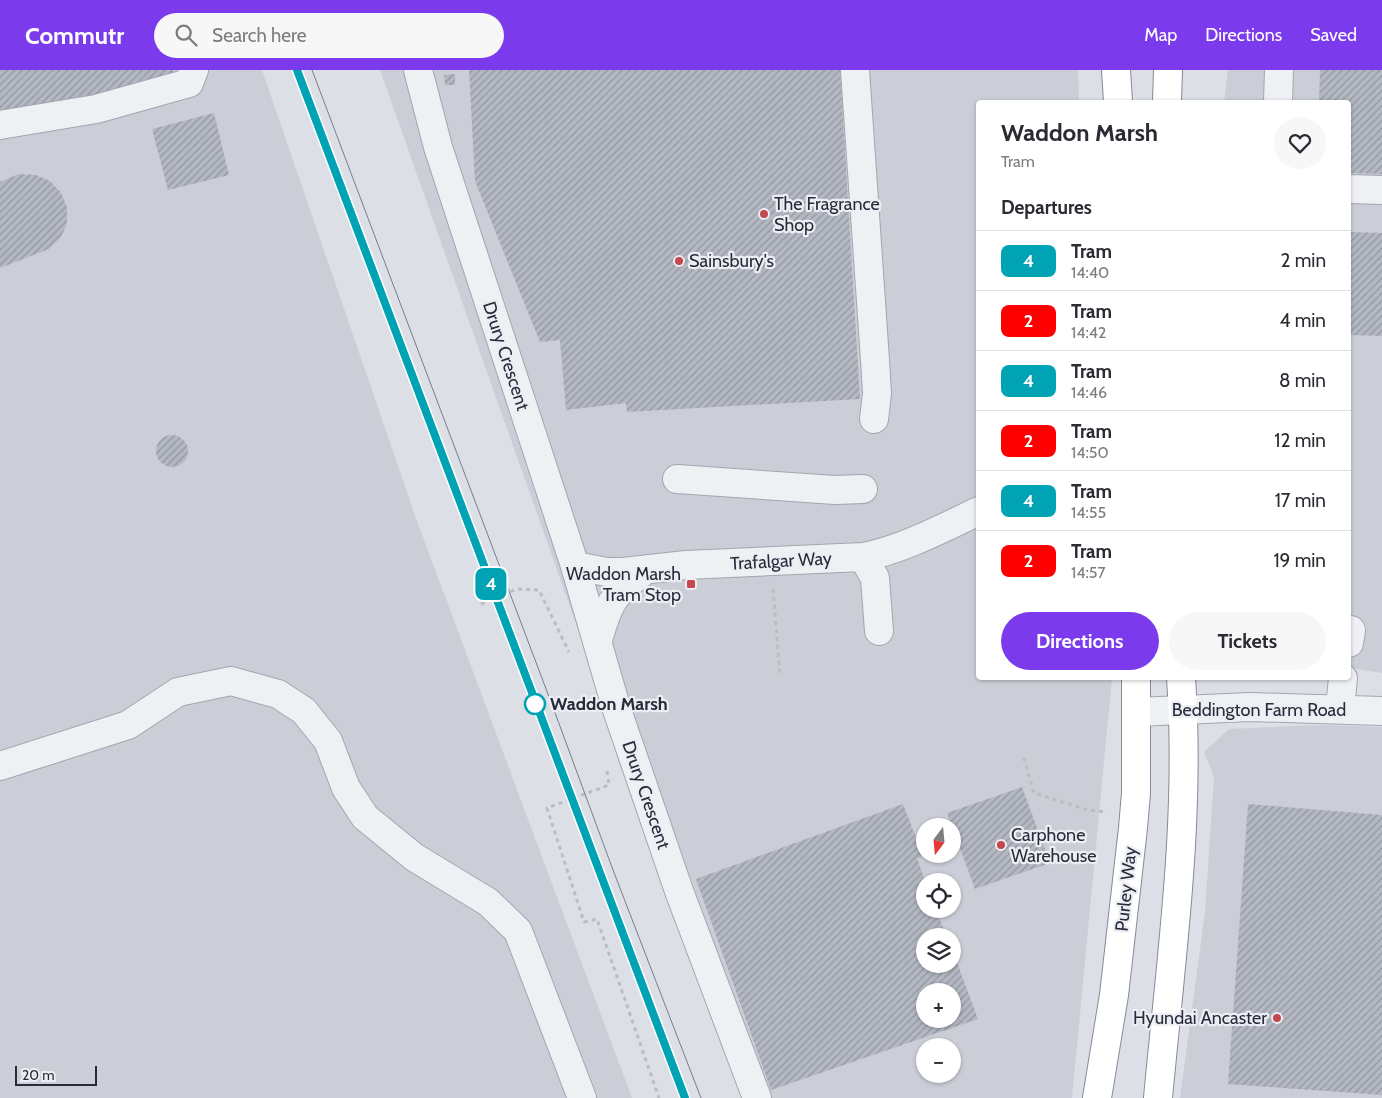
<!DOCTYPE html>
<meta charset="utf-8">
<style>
:root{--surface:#fff;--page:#f7f7f7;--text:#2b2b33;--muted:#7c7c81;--line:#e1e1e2;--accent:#7c3aed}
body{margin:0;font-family:Cabin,sans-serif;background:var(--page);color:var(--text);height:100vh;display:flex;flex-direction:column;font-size:19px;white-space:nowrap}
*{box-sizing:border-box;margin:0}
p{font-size:16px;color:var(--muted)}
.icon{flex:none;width:28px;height:28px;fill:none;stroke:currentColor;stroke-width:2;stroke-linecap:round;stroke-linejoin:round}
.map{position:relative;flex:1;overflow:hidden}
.details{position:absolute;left:976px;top:30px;width:375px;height:580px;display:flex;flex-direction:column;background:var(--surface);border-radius:5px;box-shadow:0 1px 4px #0004}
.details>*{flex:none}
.badge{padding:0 10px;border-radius:8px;font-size:18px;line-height:32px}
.needle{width:32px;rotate:196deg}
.tools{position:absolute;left:916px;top:748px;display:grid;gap:10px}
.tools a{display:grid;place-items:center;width:45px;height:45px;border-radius:50%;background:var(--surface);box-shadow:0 1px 4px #0004;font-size:25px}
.scale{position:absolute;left:15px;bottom:12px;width:82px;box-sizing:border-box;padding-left:5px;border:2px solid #272c3b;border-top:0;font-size:14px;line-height:18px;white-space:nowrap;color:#272c3b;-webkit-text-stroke:4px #eceef3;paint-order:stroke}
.map>.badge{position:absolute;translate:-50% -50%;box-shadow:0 0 0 2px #fff}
h2{padding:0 25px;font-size:19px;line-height:45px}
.round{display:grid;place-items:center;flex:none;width:52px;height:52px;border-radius:26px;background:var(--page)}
.headline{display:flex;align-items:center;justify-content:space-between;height:85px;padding:0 25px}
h1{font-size:24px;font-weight:800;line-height:38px}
.button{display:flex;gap:10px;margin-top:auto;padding:10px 25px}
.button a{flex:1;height:58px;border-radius:30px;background:var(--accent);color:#fff;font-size:20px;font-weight:800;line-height:58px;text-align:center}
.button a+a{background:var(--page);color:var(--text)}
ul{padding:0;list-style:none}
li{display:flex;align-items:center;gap:15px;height:60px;padding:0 25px;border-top:1px solid var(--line)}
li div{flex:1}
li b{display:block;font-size:19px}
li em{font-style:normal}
li .badge{min-width:55px;font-weight:700;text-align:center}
header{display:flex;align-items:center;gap:30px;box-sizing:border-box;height:70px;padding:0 25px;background:var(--accent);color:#fff}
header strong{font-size:24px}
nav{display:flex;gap:28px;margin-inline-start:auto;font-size:18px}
.search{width:350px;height:45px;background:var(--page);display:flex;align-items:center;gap:12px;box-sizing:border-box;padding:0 18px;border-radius:28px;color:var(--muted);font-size:19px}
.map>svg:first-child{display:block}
</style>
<header>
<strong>Commutr</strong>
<div class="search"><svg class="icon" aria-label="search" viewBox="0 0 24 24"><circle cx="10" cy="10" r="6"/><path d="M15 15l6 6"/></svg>Search here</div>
<nav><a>Map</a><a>Directions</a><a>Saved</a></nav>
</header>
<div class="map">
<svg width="1382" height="1028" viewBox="0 0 1382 1028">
<defs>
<pattern id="building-hatch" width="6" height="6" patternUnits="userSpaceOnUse" patternTransform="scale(1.25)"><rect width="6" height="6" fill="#b4b8c2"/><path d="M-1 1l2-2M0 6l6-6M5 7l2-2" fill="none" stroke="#92969f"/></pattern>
</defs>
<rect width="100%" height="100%" fill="#dcdfe5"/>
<path fill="#cbced7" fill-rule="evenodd" d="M0 0H262L418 454 632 1028H0Z
M380 0H1078L1079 32H979V608H1112L1072 1028H744ZM925 756H952V784H925ZM925 811H952V839H925ZM925 866H952V894H925ZM925 921H952V949H925ZM925 976H952V1004H925Z
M1228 0H1382V603L1349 598V32H1224Z
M1320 655 1382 657V1028H1180L1205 842 1214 707 1204 682 1229 659Z"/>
<path fill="url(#building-hatch)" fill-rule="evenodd" d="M0 0H173L175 7 0 49Z
M469 0H840L860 329 627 342 626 333 566 340 560 270 540 272 475 111Z
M1320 0H1382V104L1349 103V32H1319Z
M455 4V15H445L444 5Z
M214 43 229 105 168 120 152 59Z
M19 104 36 105 50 111 61 123 67 137V153L61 167 49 179 0 198V112Z
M1349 162 1382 163V266L1349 265Z
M156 381a16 16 0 1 1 32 0a16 16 0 1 1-32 0Z
M1022 717 1050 793 975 819 947 743Z
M903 734 923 786 917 788 925 811V839H936L946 866H925V894H952L953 882 978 949 771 1020 696 809ZM925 921H952V949H925Z
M1248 734 1382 745V1025L1228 1014Z"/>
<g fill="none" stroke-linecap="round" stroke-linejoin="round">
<defs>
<path id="minor" d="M418 0 438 77 575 496 617 640 679 821 757 1028
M855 0 875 290 877 324 874 349
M1278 32 1279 0
M0 55 96 39 189 13 194 0
M1349 119 1382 120
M677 409 835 420 863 419
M863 487 875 508 879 561
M575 496 607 502H623L686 495 863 487C899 481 945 457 979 441
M598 570C609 531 614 523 647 499
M1349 573 1351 560
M1340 638 1343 608
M1137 642 1250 637 1382 641
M0 696 128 655 178 622 231 611 278 624 304 641 328 671 346 718 365 747 414 787 488 832 518 861 582 1028"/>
<path id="highway" d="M1116 0 1118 32
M1167 32 1168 0
M1097 1028 1114 925 1133 758 1136 723V608
M1158 1028C1171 888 1191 748 1181 608"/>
</defs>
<use href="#minor" stroke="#a2a6af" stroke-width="30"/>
<use href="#highway" stroke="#858b9b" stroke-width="30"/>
<path stroke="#bbbdc4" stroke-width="3" stroke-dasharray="4 4" stroke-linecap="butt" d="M773 519 780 606
M481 534 517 519 539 520 569 582
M1024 688 1034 723 1088 740 1105 742V740
M607 701 609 715 547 738 584 852 597 849 659 1028"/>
<use href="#minor" stroke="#eff0f4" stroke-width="28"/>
<use href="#highway" stroke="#fff" stroke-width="28"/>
<path stroke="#777d8e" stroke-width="1" d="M297 0 685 1028
M312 0 554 640 613 800 701 1028"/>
</g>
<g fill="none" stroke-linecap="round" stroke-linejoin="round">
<defs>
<path id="line" d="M297 0 685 1028"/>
</defs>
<use href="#line" stroke="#fff" stroke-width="11"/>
<use href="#line" stroke="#00a3b4" stroke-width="8"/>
</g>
<g fill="#c4484d" stroke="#eceef3" stroke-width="2">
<circle cx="764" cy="144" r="5"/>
<circle cx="679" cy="191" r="5"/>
<rect x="686" y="509" width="10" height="10" rx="2.5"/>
<circle cx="1001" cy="775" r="5"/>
<circle cx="1277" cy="948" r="5"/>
</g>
<circle fill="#fff" stroke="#00a3b4" stroke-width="2.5" cx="535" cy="634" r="10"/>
<g text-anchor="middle" stroke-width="4.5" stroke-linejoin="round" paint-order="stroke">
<g font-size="18" fill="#272c3b" stroke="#eceef3" text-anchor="start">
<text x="774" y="140">The Fragrance<tspan x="774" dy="21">Shop</tspan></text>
<text x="689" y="197">Sainsbury's</text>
<text x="681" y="510" text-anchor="end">Waddon Marsh<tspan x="681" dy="21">Tram Stop</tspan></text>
<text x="1011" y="771">Carphone<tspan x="1011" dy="21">Warehouse</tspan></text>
<text x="1267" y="954" text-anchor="end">Hyundai Ancaster</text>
</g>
<g font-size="18" fill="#272c3b" stroke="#eceef3">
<text transform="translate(506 286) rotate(72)" y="6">Drury Crescent</text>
<text transform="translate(781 491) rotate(-3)" y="6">Trafalgar Way</text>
<text x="1259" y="646">Beddington Farm Road</text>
<text transform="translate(646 725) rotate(71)" y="6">Drury Crescent</text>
<text transform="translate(1126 819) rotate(-84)" y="6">Purley Way</text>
</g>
<g font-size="18" font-weight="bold" fill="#272c3b" stroke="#eceef3" text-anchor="start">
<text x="550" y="640">Waddon Marsh</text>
</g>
</g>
</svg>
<div class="tools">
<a><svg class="needle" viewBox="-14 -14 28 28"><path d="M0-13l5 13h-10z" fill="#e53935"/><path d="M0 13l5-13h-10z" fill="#7c7c81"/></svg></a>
<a><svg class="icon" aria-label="locate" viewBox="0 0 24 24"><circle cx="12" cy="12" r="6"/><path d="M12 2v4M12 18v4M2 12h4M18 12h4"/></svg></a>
<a><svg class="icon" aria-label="layers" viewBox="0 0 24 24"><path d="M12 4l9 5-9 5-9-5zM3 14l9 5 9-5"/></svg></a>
<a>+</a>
<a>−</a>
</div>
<div class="scale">20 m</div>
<b class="badge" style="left:491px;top:514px;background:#00a3b4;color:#fff">4</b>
<section class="details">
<div class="headline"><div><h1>Waddon Marsh</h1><p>Tram</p></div><a class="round"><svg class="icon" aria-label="heart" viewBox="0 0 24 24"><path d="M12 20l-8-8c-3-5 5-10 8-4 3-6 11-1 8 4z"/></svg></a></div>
<h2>Departures</h2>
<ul>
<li><span class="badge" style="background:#00a3b4;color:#fff">4</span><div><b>Tram</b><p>14:40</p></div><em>2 min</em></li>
<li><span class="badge" style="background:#f00;color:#fff">2</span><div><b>Tram</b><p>14:42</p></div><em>4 min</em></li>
<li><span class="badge" style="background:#00a3b4;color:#fff">4</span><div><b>Tram</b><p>14:46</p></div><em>8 min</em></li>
<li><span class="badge" style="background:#f00;color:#fff">2</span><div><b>Tram</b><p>14:50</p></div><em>12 min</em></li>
<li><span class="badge" style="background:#00a3b4;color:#fff">4</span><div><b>Tram</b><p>14:55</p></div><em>17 min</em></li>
<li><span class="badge" style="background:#f00;color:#fff">2</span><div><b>Tram</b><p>14:57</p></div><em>19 min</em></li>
</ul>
<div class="button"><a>Directions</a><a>Tickets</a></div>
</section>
</div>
